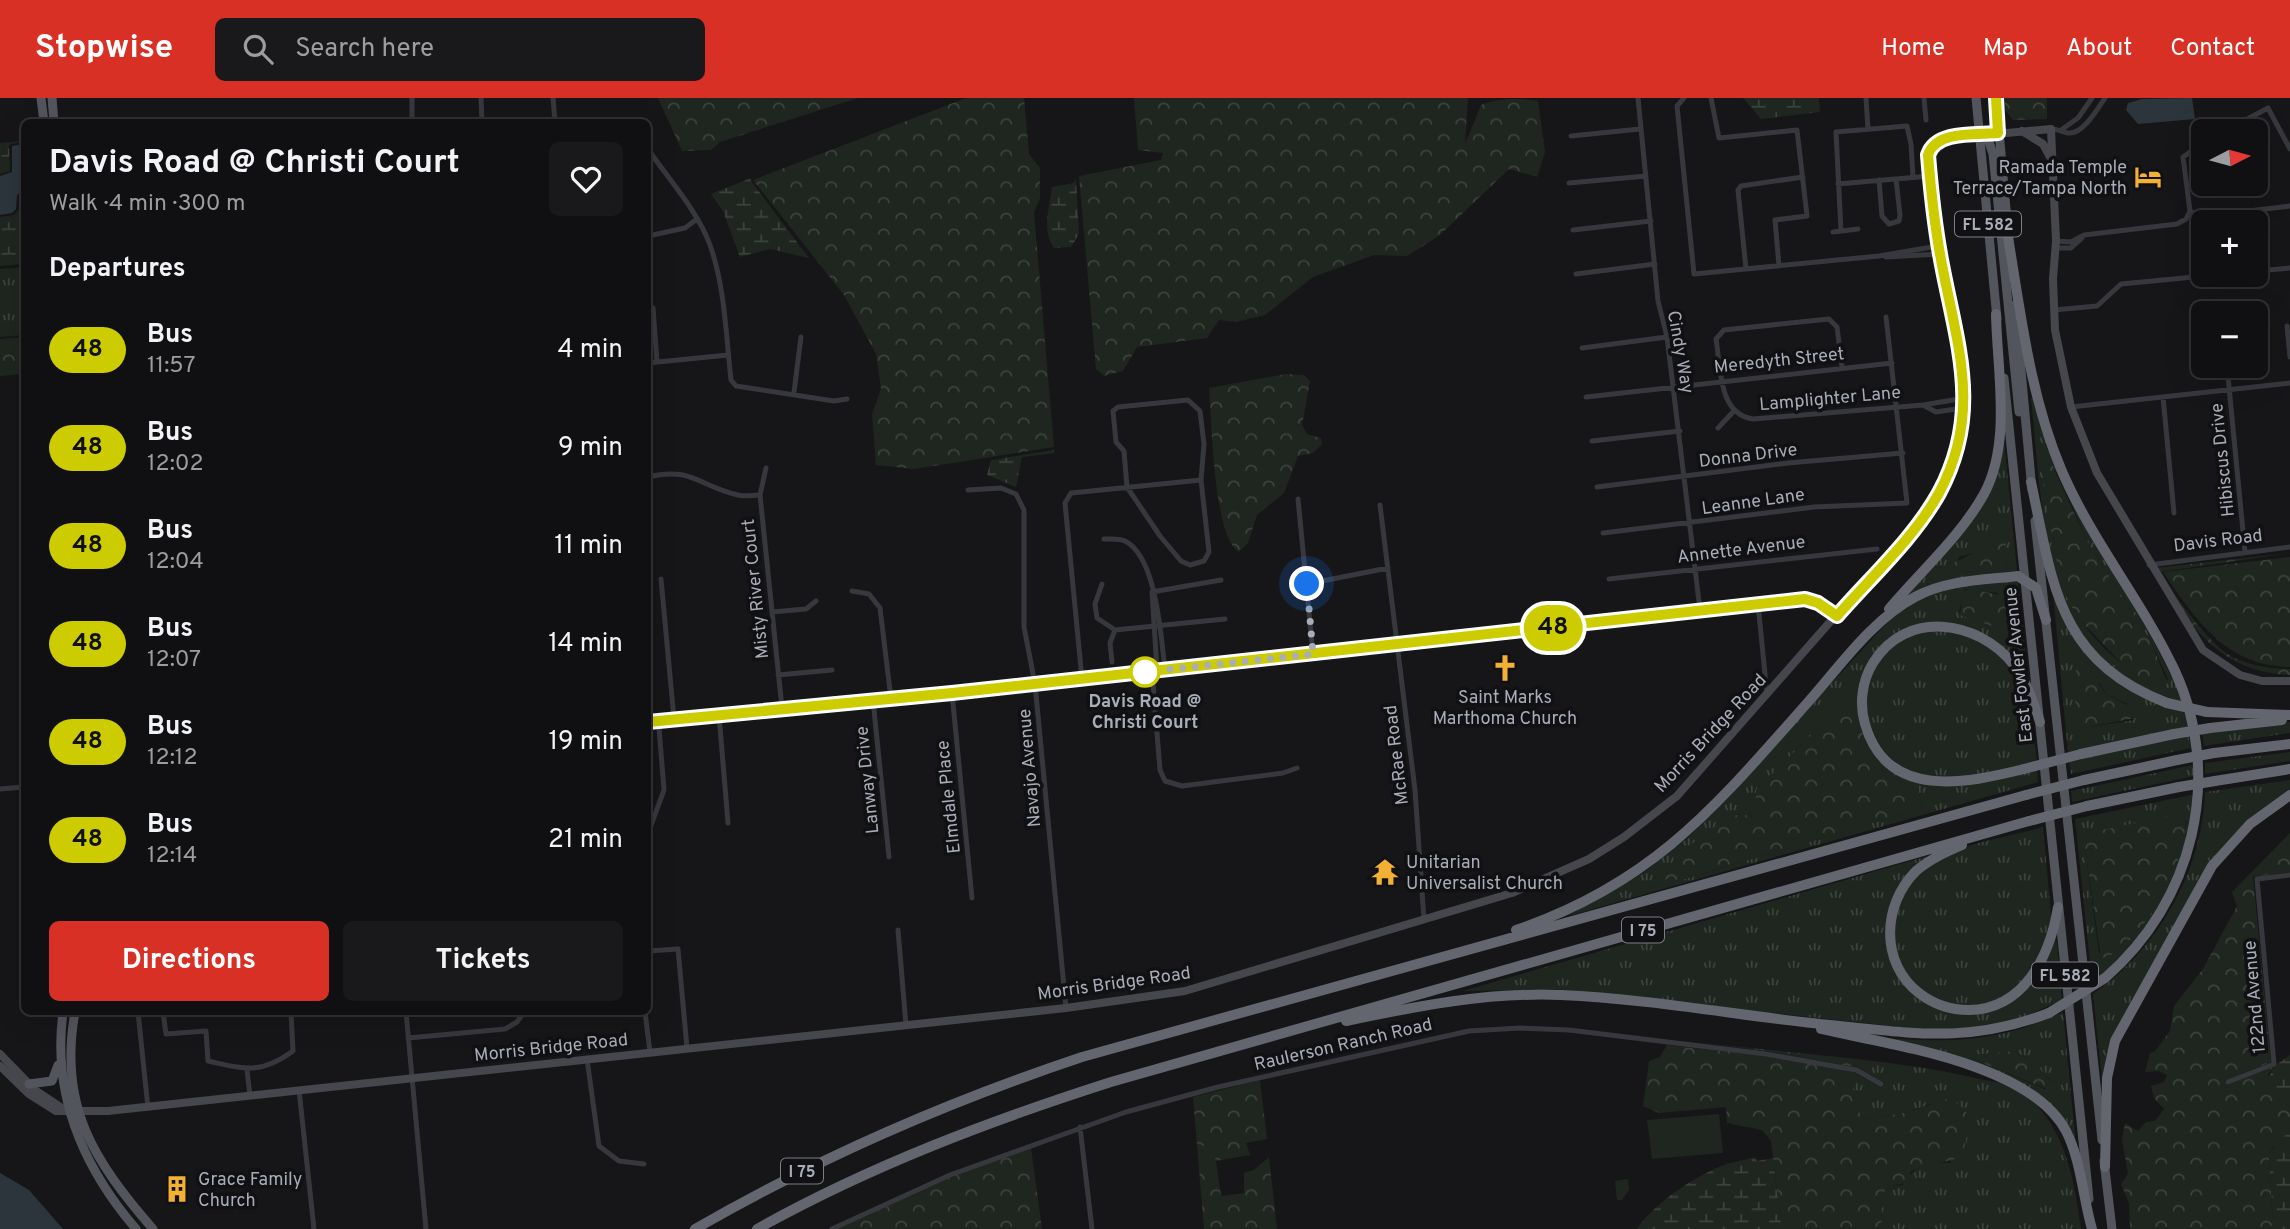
<!DOCTYPE html>
<meta charset="utf-8">
<style>
:root{--surface:#101012;--page:#19191b;--text:#f1f3f6;--muted:#9c9d9f;--line:#303032;--accent:#d93025}
body{margin:0;font-family:Overpass,sans-serif;background:var(--page);color:var(--text);height:100vh;display:flex;flex-direction:column;font-size:26px;white-space:nowrap}
*{box-sizing:border-box;margin:0}
p{font-size:23px;color:var(--muted)}
.icon{flex:none;width:38px;height:38px;fill:none;stroke:currentColor;stroke-width:2;stroke-linecap:round;stroke-linejoin:round}
.map{position:relative;flex:1;overflow:hidden}
.sheet{position:absolute;left:21px;top:21px;width:630px;height:896px;display:flex;flex-direction:column;background:var(--surface);border-radius:10px;box-shadow:0 7px 28px #0002,0 0 0 2px var(--line)}
.sheet>*{flex:none}
.badge{padding:0 14px;border-radius:23px;font-size:24px;line-height:46px}
.needle{width:46px;rotate:84deg}
.tools{position:absolute;left:2191px;top:21px;display:grid;gap:14px}
.tools a{display:grid;place-items:center;width:77px;height:77px;border-radius:10px;background:var(--surface);box-shadow:0 7px 28px #0002,0 0 0 2px var(--line);font-size:35px}
.you{position:absolute;width:35px;height:35px;margin:-18px;border:5px solid #fff;border-radius:50%;background:#1a73e8;box-shadow:0 0 0 10px #1a73e833}
.map>.badge{position:absolute;translate:-50% -50%;box-shadow:0 0 0 4px #fff}
h2{padding:0 28px;font-size:26px;line-height:63px}
.round{display:grid;place-items:center;flex:none;width:74px;height:74px;border-radius:10px;background:var(--page)}
.headline{display:flex;align-items:center;justify-content:space-between;height:119px;padding:0 28px}
h1{font-size:33px;font-weight:700;line-height:52px}
.cta{display:flex;gap:14px;margin-top:auto;padding:14px 28px}
.cta a{flex:1;height:80px;border-radius:10px;background:var(--accent);color:#fff;font-size:28px;font-weight:700;line-height:80px;text-align:center}
.cta a+a{background:var(--page);color:var(--text)}
ul{padding:0;list-style:none}
li{display:flex;align-items:center;gap:21px;height:98px;padding:0 28px}
li div{flex:1}
li b{display:block;font-size:26px}
li em{font-style:normal}
li .badge{min-width:77px;font-weight:700;text-align:center}
header{display:flex;align-items:center;gap:42px;box-sizing:border-box;height:98px;padding:0 35px;background:var(--accent);color:#fff}
header strong{font-size:33px}
nav{display:flex;gap:38px;margin-inline-start:auto;font-size:24px}
.search{width:490px;height:63px;background:var(--page);display:flex;align-items:center;gap:18px;box-sizing:border-box;padding:0 24px;border-radius:10px;color:var(--muted);font-size:26px}
.map>svg:first-child{display:block}
</style>
<header>
<strong>Stopwise</strong>
<div class="search"><svg class="icon" aria-label="search" viewBox="0 0 24 24"><circle cx="10" cy="10" r="6"/><path d="M15 15l6 6"/></svg>Search here</div>
<nav><a>Home</a><a>Map</a><a>About</a><a>Contact</a></nav>
</header>
<div class="map">
<svg width="2290" height="1131" viewBox="0 0 2290 1131">
<defs>
<pattern id="grass-tufts" width="24" height="20" patternUnits="userSpaceOnUse" patternTransform="scale(1.75)"><rect width="24" height="20" fill="#1e261f"/><path d="M3 7l-1-3M5 7V3M7 7l1-3M15 17l-1-3M17 17v-4M19 17l1-3" fill="none" stroke="#3c433d"/></pattern>
<pattern id="forest-crowns" width="20" height="18" patternUnits="userSpaceOnUse" patternTransform="scale(1.75)"><rect width="20" height="18" fill="#1e261f"/><path d="M2 6a3 3 0 1 1 6 0M12 15a3 3 0 1 1 6 0" fill="none" stroke="#3c433d"/></pattern>
<pattern id="wetland-marsh" width="20" height="14" patternUnits="userSpaceOnUse" patternTransform="scale(1.75)"><rect width="20" height="14" fill="#1e261f"/><path d="M1 5h8M5 5V1M11 12h8M15 12V8" fill="none" stroke="#3c433d"/></pattern>
</defs>
<rect width="100%" height="100%" fill="#161618"/>
<path fill="url(#grass-tufts)" fill-rule="evenodd" d="M24 169V237L0 239V171Z
M2034 299C2057 412 2141 501 2184 606 2039 568 2044 420 2031 300ZM2057 371 2088 445 2151 544 2168 581C2150 590 2140 581 2126 569 2053 511 2059 465 2043 382Z
M2004 342 2017 473 1904 502 1902 500 1975 416ZM2004 430 2007 475 1955 473 1959 459 1973 455Z
M2018 482 2028 580 1982 535 1949 525 1918 528 1870 566 1860 616 1893 671 1954 688 2037 671 2038 684 1568 818 1643 775 1690 738 1899 512 1941 490ZM1965 491 1998 495 1995 529 1959 514ZM1858 592C1858 599 1856 607 1856 614 1858 649 1887 680 1918 691L1922 706 1913 713 1681 782 1736 716 1750 718 1756 709V692L1764 684Z
M2053 495 2057 507C2098 559 2115 597 2184 614L2188 629 2068 655ZM2099 584 2106 596 2128 606 2134 622 2084 630Z
M1921 532 1965 533 2008 563 2027 594 2037 663C2000 672 1958 689 1920 677 1864 660 1845 580 1896 544 1903 539 1913 536 1921 532Z
M2290 624V635L2204 648 2202 634Z
M2188 636 2191 650 2071 676 2069 663Z
M2290 654V663L2205 676V665Z
M2193 667 2194 678 2072 704 2071 693Z
M2290 682V695L2228 744 2121 928 2102 982 2093 896C2158 851 2202 774 2205 694Z
M2196 696C2193 713 2192 732 2187 749 2171 803 2136 850 2092 884L2075 721ZM2187 723C2174 773 2158 816 2119 852L2099 855 2085 750 2087 740Z
M2043 729 2052 827C2046 855 2026 891 1999 903 1946 924 1891 887 1894 830 1896 801 1912 778 1937 761 1957 747 2017 737 2043 729Z
M1928 758 1892 807 1897 873 1943 910 2006 904 2053 841 2057 844 2062 902 2008 926 1937 933 1555 891 1463 893Z
M2063 914 2076 1047 2043 1000 2021 985 1871 939C1943 945 1996 946 2063 914ZM2013 953 2026 959 2051 983 2045 991 1973 961 1975 957Z
M1857 961C1898 966 1939 971 1979 981 1989 983 2001 984 2010 988 2063 1014 2074 1079 2081 1131H1882L1881 1097 1890 1088 1903 1087C1914 1067 1929 1064 1951 1065L1931 1006 1909 1014 1865 1021 1853 1008V974L1881 989 1885 985 1854 969Z"/>
<path fill="url(#forest-crowns)" d="M658 0H858L720 44 711 52 682 53Z
M966 0H1024L1029 56 1040 70V100L1034 114 1054 349 914 371 876 367 872 316 881 291 876 256 844 197 753 82Z
M1134 0H1468L1465 46 1481 7C1498 0 1521 0 1538 3L1545 54 1537 79 1509 71 1440 137 1407 158 1374 157 1313 179 1265 217 1236 224 1219 222 1207 240 1137 249 1123 273 1104 278 1096 271 1079 78 1161 62 1163 55 1138 52Z
M2004 0H2047V21L2013 22 2005 12Z
M24 239V276L0 278V241Z
M1286 276 1304 277 1310 283 1302 327 1307 336 1321 340 1322 346 1313 355 1298 358 1284 395 1257 417 1248 445 1239 454C1213 439 1212 323 1209 290Z
M2051 364 2088 445 2151 544 2168 586 2144 584 2122 566 2078 520 2066 498 2058 473 2043 382 2044 370Z
M2005 429 2007 475 1955 473 1951 466 1973 455Z
M2290 455 2160 474C2171 494 2208 543 2226 555 2243 567 2270 571 2290 571V577C2219 574 2188 527 2155 470Z
M2290 459V569C2226 568 2196 522 2163 474Z
M1969 490 2003 498 2010 509 2003 526 1995 529 1960 517 1963 494Z
M2077 562 2084 564 2106 596 2138 612 2140 619 2084 630 2074 601Z
M1858 591C1854 635 1876 675 1918 691L1922 706 1913 713 1681 782 1660 781C1670 760 1712 728 1733 718 1738 716 1744 717 1750 718L1756 709V692Z
M2184 715C2196 749 2139 856 2101 860L2085 750 2087 740 2093 734Z
M2290 735V774L2253 779 2271 964 2224 983 2227 987 2273 969 2268 977 2278 1003 2290 1009V1131L2274 1049 2269 1056 2273 1126 2269 1131H2130L2129 1105 2121 1086 2128 1076 2122 1041 2125 1025 2138 1033 2146 1024 2155 1023 2164 1011 2154 1000 2151 988 2164 984 2167 977 2159 973 2145 974 2150 955 2155 953 2170 933 2174 908 2203 871 2237 808 2232 794Z
M1692 944 1857 961 1854 969 1767 953Z
M1667 947 1765 958 1853 974V1007L1865 1021 1909 1014 1948 1001 1960 1007 1969 1018C1965 1079 1952 1054 1910 1074L1911 1084 1890 1088 1881 1097 1882 1131H1782L1771 1043 1762 1032 1727 1025 1726 1009 1659 1015 1643 1008 1649 963 1660 959Z
M2013 953 2034 963 2054 988 2052 993 1973 961 1975 957Z
M1260 982 1267 1041 1246 1045 1250 1057 1216 1063 1221 1098 1244 1095V1075L1254 1072 1269 1059 1277 1131H1204L1193 999Z
M1031 1050 1042 1131H838L951 1079Z
M1628 1081 1629 1092 1622 1102H1617L1615 1083Z"/>
<path fill="url(#wetland-marsh)" d="M1743 0H1819L1820 14 1761 21Z
M24 43 9 47 10 73 0 76V45Z
M751 80V83L809 160 770 151 740 159 723 113 711 96Z
M1076 81 1079 136 1071 149 1054 150C1041 131 1050 109 1052 89L1074 85Z
M24 94V166L0 168V119L14 117 19 111 20 98Z
M1054 352 1055 355 1022 359 1016 389 987 377 991 362Z
M2290 957V1009L2278 1003 2267 984 2273 969Z
M2290 1022V1131H2269L2273 1126 2269 1056 2285 1038Z
M1755 1059 1757 1063 1773 1060 1782 1131H1637C1653 1106 1699 1075 1727 1066 1736 1063 1746 1062 1755 1059Z"/>
<path fill="#1e261f" d="M1719 1016 1723 1055 1652 1061 1647 1022Z
M1214 1047 1216 1069 1202 1070 1200 1048Z"/>
<path fill="#2c353c" d="M2192 0 2195 21 2138 26 2126 12 2128 5 2142 1Z
M24 46 22 93 17 97 16 111 12 115 0 117V78L12 74V48Z
M0 1075 29 1092 63 1131H0Z"/>
<g fill="none" stroke-linecap="round" stroke-linejoin="round">
<path stroke="#37383d" stroke-width="5" d="M412 0V24
M481 0 482 24
M553 0 555 24
M1638 0 1658 203 1667 239 1700 512
M1684 0 1677 8 1694 176 1879 158 1938 148
M1711 0 1719 40 1797 32 1807 118 1775 122 1779 168
M1866 0 1868 31
M1924 0 1926 22
M602 24H617
M2051 31C2058 31 2062 34 2068 35 2083 37 2098 10 2105 0
M2061 32 2078 20 2092 0
M2225 33 2268 10 2290 51
M1571 38 1640 31
M2203 45 2183 59 2190 113 2199 119 2290 108
M648 51C669 82 697 112 710 147 725 189 726 238 731 282L736 288 834 303 847 301
M1879 82 1882 118 1889 126 1899 123 1900 117 1896 81
M1569 85 1646 78
M1838 86 1930 78
M1573 132 1651 123
M1841 133 1836 34 1907 28 1911 46 1913 79
M1833 134 1858 131
M648 138 685 130 697 121
M2056 143 2071 144 2084 137 2177 126 2186 121 2190 113
M2055 150H2071L2082 140
M1886 159 1940 156
M1746 171 1738 92 1741 88 1803 79
M2256 173 2290 170
M1576 176 1655 166
M653 210 657 264
M2054 212 2097 208 2121 186 2215 177
M2287 228 2290 259
M1582 250 1667 239
M648 265 728 257
M2227 268 2245 454
M1842 269 1837 229 1829 221 1724 232 1716 241C1721 270 1718 316 1753 321L1923 307 1965 300
M794 294 801 239
M1586 299 1892 265
M2163 299 2174 415
M1188 302 1200 313 1204 346 1201 382 1209 454 1204 463 1190 467 1181 463 1160 438 1127 389 1124 353 1116 344 1113 313 1118 309Z
M1923 307 1936 314 1963 310
M2071 309 2290 285
M1718 330 1733 314
M1592 343 1680 333
M766 370 760 397 782 610
M648 379C692 368 700 389 738 397 744 399 753 397 760 397
M1597 389 1788 365 1903 355
M968 392 1001 390 1016 396 1024 412V529L1035 586 1066 910
M1298 401 1313 556
M1380 407 1415 692 1424 822
M1603 435 1814 409 1907 405 1886 219
M1104 441C1110 441 1120 440 1125 443 1157 459 1161 540 1165 572
M2149 467 2290 449
M1609 481 1877 451
M1102 486 1095 506 1097 520 1115 532
M1307 486 1388 470
M852 493 869 496 880 510 891 601
M1152 494 1157 572
M1152 494 1221 482
M1758 506 1767 596
M772 514 806 511 816 503
M1115 532 1225 521
M1112 564 1110 545 1115 532
M1152 573 1160 672 1165 683 1182 688 1283 675 1297 670
M778 577 832 572
M1082 581 1065 405 1071 395 1201 382
M952 595 972 800
M873 602 889 759
M719 617 728 725
M0 691 24 689
M648 763 649 733 664 692 659 630 674 621 661 481
M898 832 906 927
M648 853 678 851 687 950
M138 914 148 1010
M163 914 166 936 206 933 208 963C245 971 260 977 293 953L291 914
M406 914 426 1131
M645 914 650 954
M408 940 505 931 517 924 524 914
M587 961 599 1048 619 1063 644 1066
M247 972 250 998
M2228 984 2274 966 2257 781 2290 777
M299 992 314 1131
M1080 1029 1092 1131
M832 1131 950 1077 1126 1014 1218 989 1469 933 1520 930 1569 932 1766 956 1856 972 1881 986"/>
<path stroke="#45474d" stroke-width="8" d="M2022 33 2043 46 2050 59
M648 624 967 593 1805 501 1818 505 1837 518
M0 956 35 992 68 1014
M0 968 29 996 56 1013H108L1066 910 1185 893 1512 795 1589 761 1624 739 1677 698 1924 417C1953 373 1966 330 1964 278L1931 93 1928 57 1930 49 1940 41 2051 31 2056 143 2053 181 2055 232 2071 309 2097 375 2203 552 2240 577 2262 583H2290"/>
<path stroke="#53555c" stroke-width="9" d="M41 0 44 24
M52 0 54 24
M1976 0 1997 221
M1996 0 2009 144
M1980 37 1988 41 1993 56 2019 314
M2015 207 2032 392
M2004 280 2089 1101
M2035 423 2102 1042
M63 914C52 997 82 1068 136 1131
M75 914C58 1008 94 1063 153 1131
M29 986 52 983 58 967
M2104 1063 2112 1131"/>
<path stroke="#63666e" stroke-width="10" d="M2008 139C2021 217 2030 297 2061 371 2091 442 2142 503 2175 573 2224 680 2193 804 2105 880
M2031 384C2053 486 2057 562 2167 605
M1889 511C1920 474 1960 439 1984 396 2012 344 1997 272 1996 216
M2207 614 2290 617
M2210 630 2282 622
M2214 655 2290 646
M2081 656 2174 636
M2024 671C1967 685 1887 703 1865 626 1859 606 1862 583 1873 565 1906 511 1978 522 2013 566 2027 583 2033 604 2040 624
M2084 682 2177 662
M2215 683 2290 671
M2087 708 2179 689
M1962 747C1946 754 1930 761 1916 773 1882 807 1880 865 1919 895 1933 906 1951 912 1969 912 2025 911 2050 857 2058 809
M1516 832C1654 785 1716 708 1809 603 1840 568 1873 521 1915 499 1946 482 1984 482 2018 478L2036 490 2046 522
M1346 923C1418 908 1487 894 1561 897 1651 901 1741 918 1830 927 1913 935 1968 946 2049 915
M1821 931C1891 947 2030 965 2066 1033 2081 1062 2083 1100 2092 1131
M2105 1069 2107 980 2115 943 2212 768 2250 726 2290 697
M695 1131C818 1060 947 1004 1082 959L2026 697
M757 1131C870 1068 989 1023 1111 984L2029 723"/>
<path stroke="#63666e" stroke-width="10" d="M2167 605 2207 614
M2174 636 2210 630
M2177 662 2214 655
M2024 671 2081 656
M2179 689 2215 683
M2026 697 2084 682
M2029 723 2087 708
M2049 915 2105 880"/>
</g>
<g fill="none" stroke-linecap="round" stroke-linejoin="round">
<defs>
<path id="line" d="M648 624 952 595 1805 501 1818 505 1837 518C1871 479 1914 440 1939 395 1982 315 1958 250 1942 167 1935 131 1931 94 1928 57 1936 32 1976 37 1998 35L1996 0"/>
</defs>
<use href="#line" stroke="#fff" stroke-width="16"/>
<use href="#line" stroke="#cc0" stroke-width="10"/>
<path stroke="#a8adb8" stroke-width="7" stroke-dasharray="0 12.6" d="M1145 574 1313 556 1307 486"/>
</g>
<defs>
<symbol id="hotel-bare" viewBox="-9 -9 18 18"><path d="M-6-4.5h1.5V1H6V5H4.5V3h-9V5H-6ZM-4 0a1.8 1.8 0 1 1 3.6 0ZM.5 0V-2.5h3Q6-2.5 6 0Z" fill="#f2b134" stroke="#111113" stroke-width="2.5" paint-order="stroke"/></symbol>
<symbol id="church-bare" viewBox="-9 -9 18 18"><path d="M-1.2-6h2.4v3.5h3.3v2.4h-3.3V6h-2.4V-.1h-3.3v-2.4h3.3Z" fill="#f2b134" stroke="#111113" stroke-width="2.5" paint-order="stroke"/></symbol>
<symbol id="temple-bare" viewBox="-9 -9 18 18"><path d="M0-6L5-2H3V0L6.5 2.5H4V6H1.5V3h-3V6H-4V2.5H-6.5L-3 0V-2H-5Z" fill="#f2b134" stroke="#111113" stroke-width="2.5" paint-order="stroke"/></symbol>
<symbol id="building-bare" viewBox="-9 -9 18 18"><path d="M-4-6H4V6H1V3H-1V6H-4ZM-2.5-4.3h1.7v1.8h-1.7ZM.8-4.3h1.7v1.8H.8ZM-2.5-1h1.7V.8h-1.7ZM.8-1h1.7V.8H.8Z" fill="#f2b134" stroke="#111113" stroke-width="2.5" paint-order="stroke"/></symbol>
</defs>
<g fill-rule="evenodd">
<use href="#hotel-bare" x="2129" y="60" width="38" height="38"/>
<use href="#church-bare" x="1486" y="551" width="38" height="38"/>
<use href="#temple-bare" x="1366" y="755" width="38" height="38"/>
<use href="#building-bare" x="158" y="1072" width="38" height="38"/>
</g>
<circle fill="#fff" stroke="#cc0" stroke-width="3.5" cx="1145" cy="574" r="14"/>
<g text-anchor="middle" stroke-width="7" stroke-linejoin="round" paint-order="stroke">
<g fill="#111113" stroke="#7b7e86" stroke-width="2">
<rect x="1955" y="113.5" width="66" height="25" rx="5"/>
<rect x="1622" y="819.5" width="42" height="25" rx="5"/>
<rect x="2032" y="864.5" width="66" height="25" rx="5"/>
<rect x="781" y="1060.5" width="42" height="25" rx="5"/>
</g>
<g font-size="16" font-weight="bold" fill="#a8adb8">
<text x="1988" y="132">FL 582</text>
<text x="1643" y="838">I 75</text>
<text x="2065" y="883">FL 582</text>
<text x="802" y="1079">I 75</text>
</g>
<g font-size="18" fill="#a8adb8" stroke="#111113" text-anchor="start">
<text x="2127" y="75" text-anchor="end">Ramada Temple<tspan x="2127" dy="21">Terrace/Tampa North</tspan></text>
<text x="1505" y="605" text-anchor="middle">Saint Marks<tspan x="1505" dy="21">Marthoma Church</tspan></text>
<text x="1406" y="770">Unitarian<tspan x="1406" dy="21">Universalist Church</tspan></text>
<text x="198" y="1087">Grace Family<tspan x="198" dy="21">Church</tspan></text>
</g>
<g font-size="18" fill="#a8adb8" stroke="#111113">
<text transform="translate(1681 254) rotate(80)" y="6">Cindy Way</text>
<text transform="translate(1779 262) rotate(-6)" y="6">Meredyth Street</text>
<text transform="translate(1830 300) rotate(-5)" y="6">Lamplighter Lane</text>
<text transform="translate(1748 357) rotate(-7)" y="6">Donna Drive</text>
<text transform="translate(2222 362) rotate(-96)" y="6">Hibiscus Drive</text>
<text transform="translate(1753 403) rotate(-8)" y="6">Leanne Lane</text>
<text transform="translate(2218 442) rotate(-7)" y="6">Davis Road</text>
<text transform="translate(1741 451) rotate(-7)" y="6">Annette Avenue</text>
<text transform="translate(755 491) rotate(-96)" y="6">Misty River Court</text>
<text transform="translate(2018 567) rotate(-96)" y="6">East Fowler Avenue</text>
<text transform="translate(1710 635) rotate(-47)" y="6">Morris Bridge Road</text>
<text transform="translate(1396 657) rotate(-97)" y="6">McRae Road</text>
<text transform="translate(1029 670) rotate(-95)" y="6">Navajo Avenue</text>
<text transform="translate(867 682) rotate(-96)" y="6">Lanway Drive</text>
<text transform="translate(948 699) rotate(-96)" y="6">Elmdale Place</text>
<text transform="translate(1114 885) rotate(-8)" y="6">Morris Bridge Road</text>
<text transform="translate(2254 899) rotate(-95)" y="6">122nd Avenue</text>
<text transform="translate(1343 946) rotate(-13)" y="6">Raulerson Ranch Road</text>
<text transform="translate(551 949) rotate(-6)" y="6">Morris Bridge Road</text>
</g>
<g font-size="18" font-weight="bold" fill="#a8adb8" stroke="#111113">
<text x="1145" y="609">Davis Road @<tspan x="1145" dy="21">Christi Court</tspan></text>
</g>
</g>
</svg>
<div class="tools">
<a><svg class="needle" viewBox="-14 -14 28 28"><path d="M0-13l5 13h-10z" fill="#e53935"/><path d="M0 13l5-13h-10z" fill="#9c9d9f"/></svg></a>
<a>+</a>
<a>−</a>
</div>
<div class="you" style="left:1307px;top:486px"></div>
<b class="badge" style="left:1553px;top:530px;background:#cc0;color:#111">48</b>
<section class="sheet">
<div class="headline"><div><h1>Davis Road @ Christi Court</h1><p>Walk · 4 min · 300 m</p></div><a class="round"><svg class="icon" aria-label="heart" viewBox="0 0 24 24"><path d="M12 20l-8-8c-3-5 5-10 8-4 3-6 11-1 8 4z"/></svg></a></div>
<h2>Departures</h2>
<ul>
<li><span class="badge" style="background:#cc0;color:#111">48</span><div><b>Bus</b><p>11:57</p></div><em>4 min</em></li>
<li><span class="badge" style="background:#cc0;color:#111">48</span><div><b>Bus</b><p>12:02</p></div><em>9 min</em></li>
<li><span class="badge" style="background:#cc0;color:#111">48</span><div><b>Bus</b><p>12:04</p></div><em>11 min</em></li>
<li><span class="badge" style="background:#cc0;color:#111">48</span><div><b>Bus</b><p>12:07</p></div><em>14 min</em></li>
<li><span class="badge" style="background:#cc0;color:#111">48</span><div><b>Bus</b><p>12:12</p></div><em>19 min</em></li>
<li><span class="badge" style="background:#cc0;color:#111">48</span><div><b>Bus</b><p>12:14</p></div><em>21 min</em></li>
</ul>
<div class="cta"><a>Directions</a><a>Tickets</a></div>
</section>
</div>
